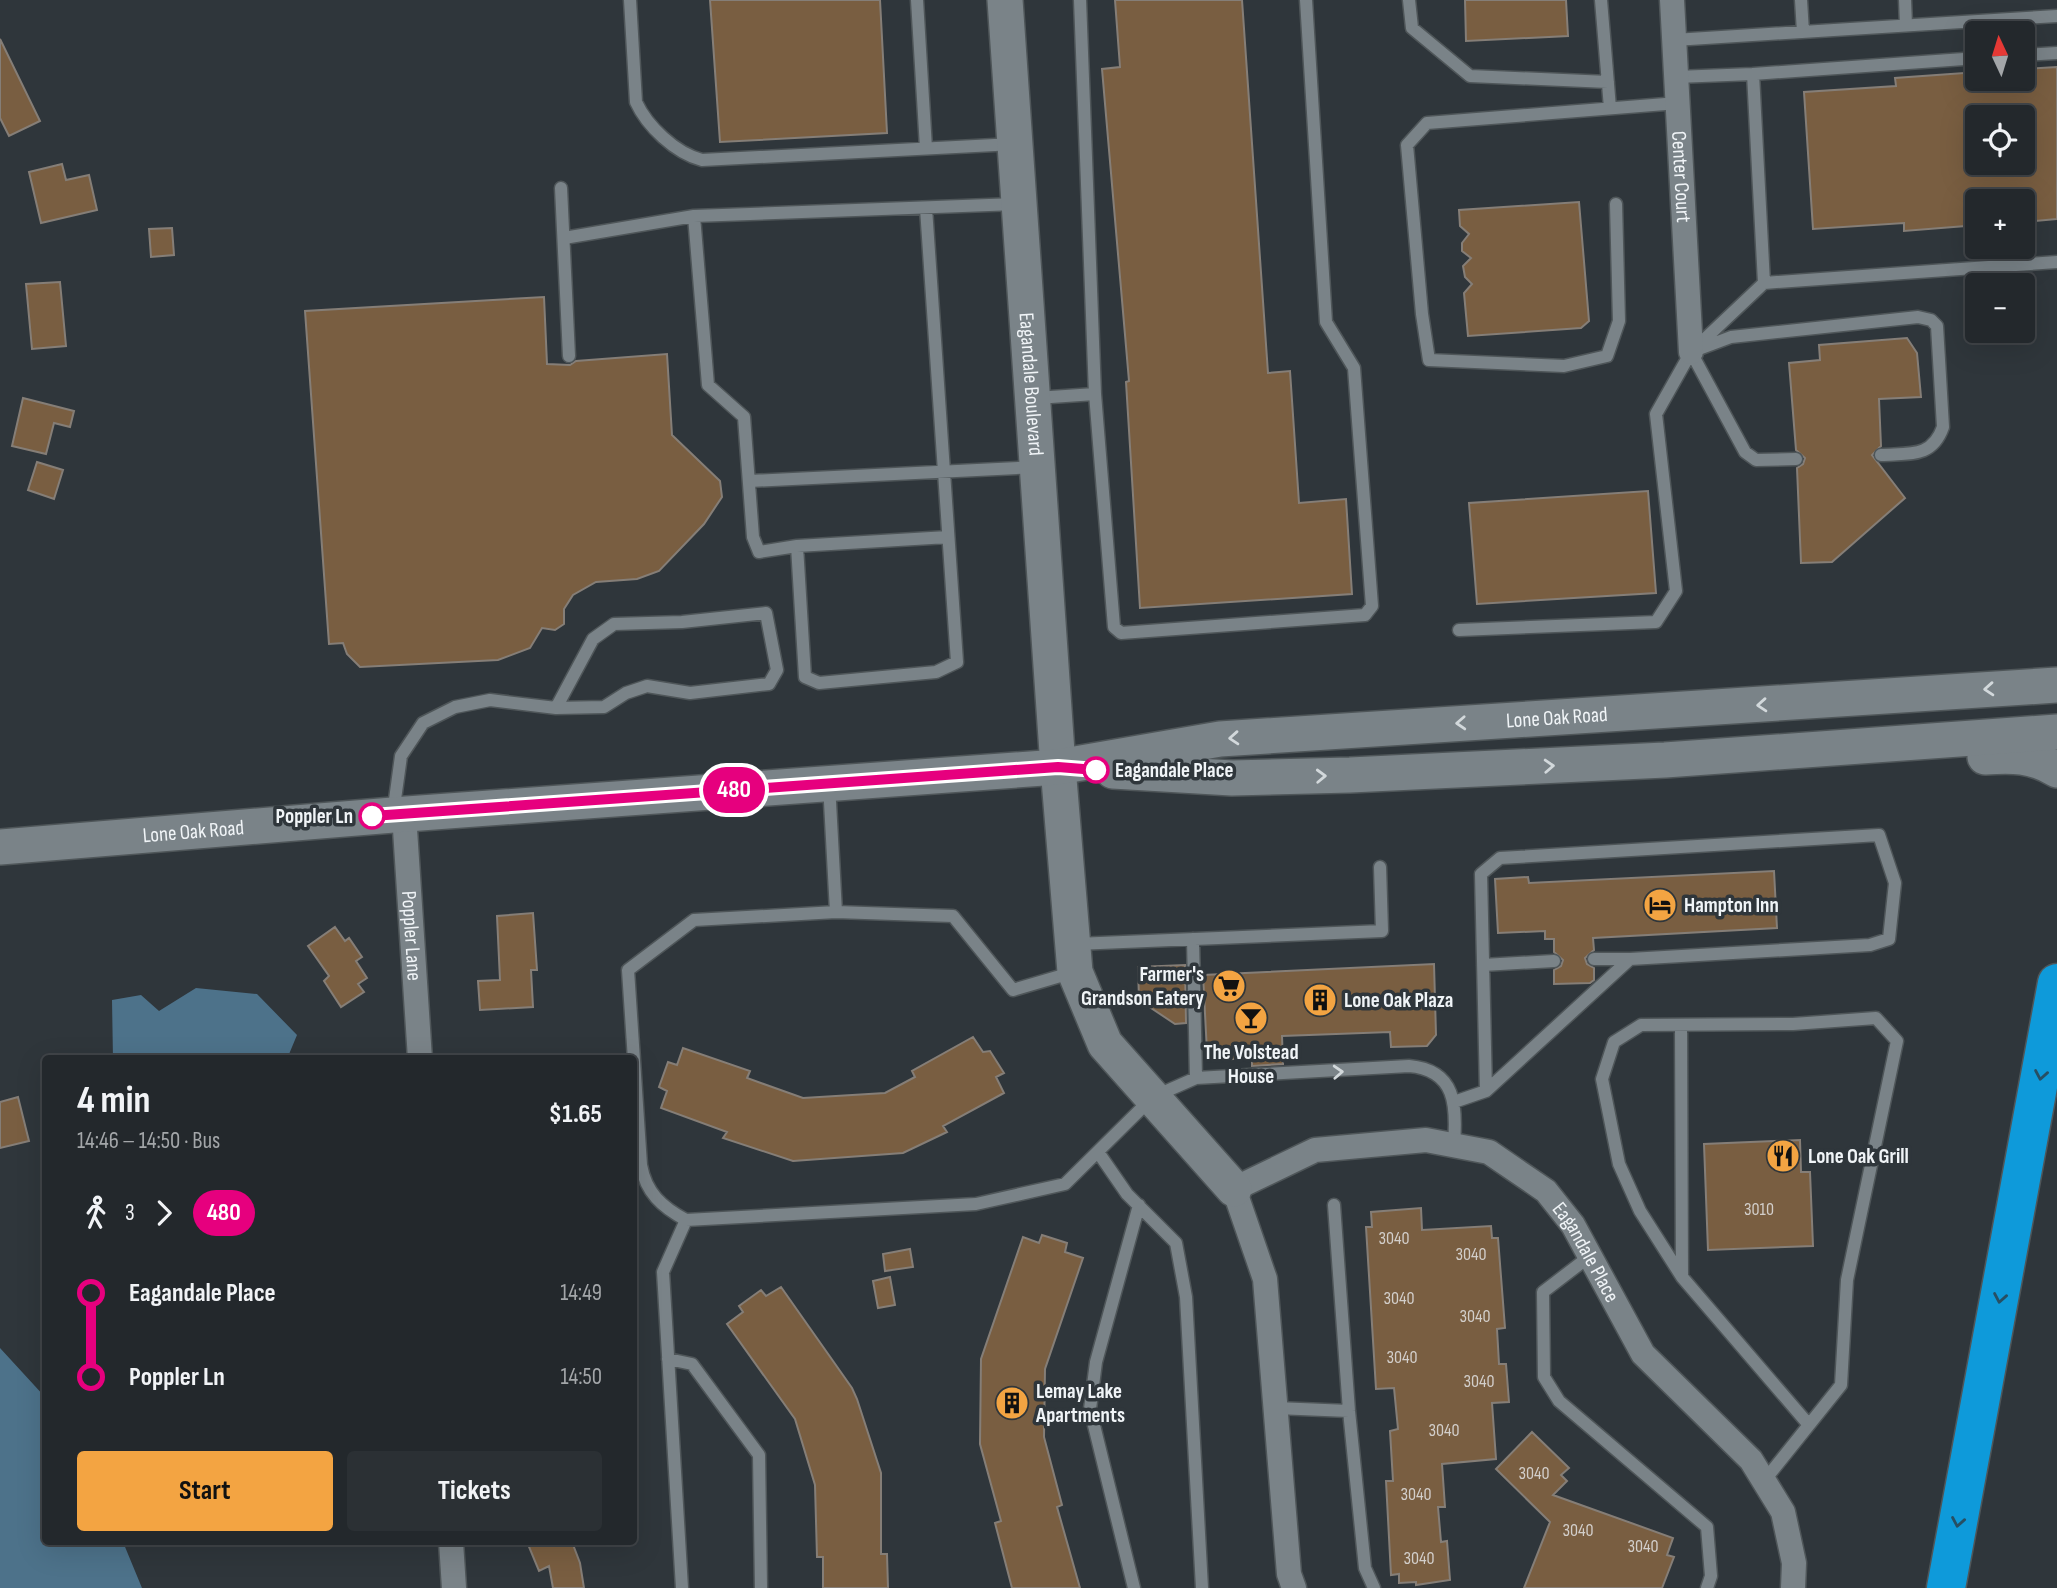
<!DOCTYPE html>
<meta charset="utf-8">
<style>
:root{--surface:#23282c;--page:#2b3034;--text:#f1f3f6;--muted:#a3a6a9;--line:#404448;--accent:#f3a442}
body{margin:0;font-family:"Sofia Sans Condensed",sans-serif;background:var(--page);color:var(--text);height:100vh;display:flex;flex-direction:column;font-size:26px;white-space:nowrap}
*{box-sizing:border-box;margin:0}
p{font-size:23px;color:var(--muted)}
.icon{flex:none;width:38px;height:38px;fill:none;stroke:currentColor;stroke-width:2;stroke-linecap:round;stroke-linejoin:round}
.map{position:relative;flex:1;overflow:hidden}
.panel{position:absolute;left:42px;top:1055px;width:595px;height:490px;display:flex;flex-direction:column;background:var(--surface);border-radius:7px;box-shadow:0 7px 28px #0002,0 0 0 2px var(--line)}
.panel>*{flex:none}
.badge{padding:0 14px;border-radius:23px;font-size:24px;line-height:46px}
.needle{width:46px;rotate:356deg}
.buttons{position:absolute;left:1965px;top:21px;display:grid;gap:14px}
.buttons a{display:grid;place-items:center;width:70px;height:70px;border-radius:7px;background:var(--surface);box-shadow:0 7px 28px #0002,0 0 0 2px var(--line);font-size:35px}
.map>.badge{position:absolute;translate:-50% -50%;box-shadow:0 0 0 4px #fff}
.legs{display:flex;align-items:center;gap:10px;height:77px;padding:0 35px;font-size:23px}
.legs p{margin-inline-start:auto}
.head{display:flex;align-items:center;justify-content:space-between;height:119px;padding:0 35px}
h1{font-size:38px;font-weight:700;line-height:52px}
.action{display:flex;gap:14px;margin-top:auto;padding:14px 35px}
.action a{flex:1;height:80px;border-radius:7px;background:var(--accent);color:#111;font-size:28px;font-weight:700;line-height:80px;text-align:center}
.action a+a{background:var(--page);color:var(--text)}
ul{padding:0 35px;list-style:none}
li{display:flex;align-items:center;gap:24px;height:84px;font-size:26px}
li i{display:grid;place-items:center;width:10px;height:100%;margin:0 9px;background:currentColor}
li i::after{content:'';width:18px;height:18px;margin:-9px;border:5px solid;border-radius:50%;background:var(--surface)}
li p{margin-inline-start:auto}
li:first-child i{background:linear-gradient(#0000 50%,currentColor 0)}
li:last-child i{background:linear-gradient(currentColor 50%,#0000 0)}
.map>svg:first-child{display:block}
</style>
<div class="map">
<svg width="2057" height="1588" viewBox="0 0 2057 1588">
<rect width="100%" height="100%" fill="#2f363b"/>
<path fill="#4d728a" d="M196 988 257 994 297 1035 287 1059H113L112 1000 141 995 159 1011Z
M0 1348 45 1397 46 1542H123L142 1588H0Z"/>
<path fill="#795e41" stroke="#857e77" stroke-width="2" fill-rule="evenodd" d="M710 0H880L887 133 720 142Z
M1115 0H1242L1268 373 1290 371 1299 503 1346 499 1352 594 1140 608 1126 382 1129 381 1102 69 1120 67Z
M1465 0H1566L1568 36 1466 41Z
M0 39 40 121 9 136 0 118Z
M2057 67V219L2023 222V201H1978V225L1904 231V223L1813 229 1804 92 1896 86 1895 78 1978 72V79H2023V69ZM1978 117H2023V163H1978Z
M62 164 66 180 89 175 97 210 41 223 29 172Z
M1579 202 1589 321 1581 328 1468 336 1464 293 1472 284 1465 277 1463 266 1471 258 1462 251V243L1469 234 1460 226 1459 210Z
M172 228 174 255 151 257 149 229Z
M60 282 66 346 32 349 26 284Z
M544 297 547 364 570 365 576 361 667 354 672 435 720 481 722 497 704 524 659 571 637 579 596 582 573 595 564 609V624L555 630 542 628 530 648 498 660 360 667 347 654 343 643 329 644 305 311Z
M1907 338 1917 353 1921 397 1879 399 1881 446 1872 455 1905 498 1832 562 1801 563 1797 468 1803 464 1805 458 1796 450 1789 363 1820 360 1819 345Z
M23 398 74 411 70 427 54 423 46 454 12 446Z
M37 462 63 470 54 499 28 490Z
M1648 491 1656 593 1477 604 1469 503Z
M1774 871 1777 928 1593 938 1594 950 1585 958 1587 964 1594 968V980L1590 983 1554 984V970L1561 966 1563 960 1554 952V939H1545V931L1498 933 1495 879 1528 877 1529 883Z
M533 913 537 970H531L533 1007 480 1010 478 981 500 980 497 916Z
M335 927 345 941 349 938 362 957 356 961 367 978 358 984 364 992 341 1007 324 981 329 976 308 946Z
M1434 964 1436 1035 1427 1046 1391 1047 1390 1032 1282 1036 1283 1064 1252 1066V1058L1216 1060 1207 1052 1203 975Z
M1185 965 1186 1023 1175 1024 1139 1000 1138 967Z
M973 1037 983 1052 990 1051 1004 1073 996 1077 1004 1093 943 1126 947 1132 903 1153 793 1161 723 1138 727 1132 661 1108 667 1091 659 1087 668 1062 677 1065 683 1048 750 1071 747 1078 803 1098 885 1093 915 1077 912 1071Z
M18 1097 29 1141 0 1148V1102Z
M1800 1140 1801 1172H1810L1813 1246 1708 1250 1704 1144Z
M1421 1208 1422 1230 1491 1226 1492 1238H1498L1505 1328 1497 1329 1499 1364H1506L1509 1402 1492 1403 1496 1459 1442 1464 1445 1507H1438L1441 1542 1447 1541 1450 1580 1416 1585V1582L1399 1583V1574L1391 1575 1386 1481H1393L1390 1431 1398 1429 1394 1388 1376 1389 1366 1227H1372L1371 1212Z
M1042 1235 1067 1243 1065 1252 1083 1258 1045 1369 1044 1437 1062 1505 1057 1507 1080 1588H1012L995 1523 1001 1521 980 1444 981 1359 1023 1237 1039 1243Z
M910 1249 913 1267 885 1271 883 1254Z
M890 1277 895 1305 878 1308 873 1281Z
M781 1287 852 1388 857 1399 881 1473V1554H887L888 1588H823V1557H817L815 1485 795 1419 727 1324 743 1312 739 1306 761 1290 766 1296Z
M1532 1432 1569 1468 1561 1475 1567 1481 1553 1495 1673 1538 1667 1555 1674 1557 1662 1588H1524L1550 1522 1496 1469Z
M527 1542H572L580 1563 584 1588H553L549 1566 539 1571Z"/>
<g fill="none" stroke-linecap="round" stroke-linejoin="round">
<defs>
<path id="lane" d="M630 0 636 102C647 126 675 153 702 160L1014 144
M917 0 926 148
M1080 0 1095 394 1114 627 1121 633 1365 615 1372 606 1354 368 1326 322 1306 0
M1409 0 1412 28 1470 76 1608 82
M1601 0 1610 108
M1801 0 1803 32
M1905 0 1906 25
M1674 40 2057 16
M2023 55 2057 53
M1753 74 1978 58
M561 188 569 356
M1616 204 1619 321 1607 356 1564 366 1429 360 1422 314 1407 145 1427 123 1678 103
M694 216 708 385 744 417 753 537 759 552 797 546 948 537
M564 238 694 216 1016 204
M1764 283 2057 262
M1036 398 1095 394
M1796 459 1756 460 1745 452 1691 352 1731 337 1918 317 1931 320 1937 326 1943 427C1932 458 1910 453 1881 455
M750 481 1037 467
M797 546 805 677 819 683 936 672 957 662 926 208
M1459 630 1656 622 1676 591 1656 414 1691 352 1764 283 1753 74 1676 77
M829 784 836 912
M393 814 401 756 423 723 455 707 490 700 556 708 604 707 626 693 647 686 690 693 769 684 777 670 766 613 682 622 614 624 593 639 556 708
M1193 939 1196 1078
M1076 944 1382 931 1380 867
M1594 959H1630
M1483 965 1554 961
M1074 972 1013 990 953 916 836 912 694 920 628 970 641 1165C646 1193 662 1207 686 1220L976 1204 1065 1184 1153 1097 1196 1078 1409 1066C1456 1070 1457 1106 1454 1144
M1681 1025 1682 1276
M1454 1102 1486 1091 1630 959 1870 945 1889 939 1895 883 1879 835 1500 858 1481 874 1486 1091
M1098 1152 1127 1194 1176 1243 1186 1297 1202 1588
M1334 1205 1349 1411 1365 1568 1374 1588
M1590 1256 1543 1292 1544 1377 1559 1401 1707 1527 1711 1576 1707 1588
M668 1359 692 1364 759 1455 761 1588
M1276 1408 1349 1411
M1764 1481 1841 1385 1847 1280 1897 1041 1876 1018 1793 1024 1641 1025 1614 1042 1602 1079 1619 1164 1640 1211 1682 1277 1809 1425
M682 1588 663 1272 686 1220
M1134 1588 1090 1409 1096 1362 1139 1205"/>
<g id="street">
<path id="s1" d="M1672 0 1691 352"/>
<path id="s2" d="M404 814 420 1059"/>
<path d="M451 1542 454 1588"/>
<path id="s3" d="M1294 1588 1289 1574 1265 1279 1234 1189 1315 1150 1426 1140 1489 1152 1546 1191 1573 1225 1643 1354 1751 1460 1783 1512 1794 1563 1793 1588"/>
</g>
<g id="secondary">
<path id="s4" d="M1005 0 1058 767 1075 972 1105 1044 1234 1189"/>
<path d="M1985 757C2012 755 2033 755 2057 770"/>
<path d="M1113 771 1232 778 1350 775 1665 760 2057 732"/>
<path id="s5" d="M0 847 393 815 1058 767 1220 739 2057 685"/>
</g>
<path id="highway" d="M1946 1588 2057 983"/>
</defs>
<use href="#lane" stroke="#4f5659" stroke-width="15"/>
<use href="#street" stroke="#4f5659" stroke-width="27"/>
<use href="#secondary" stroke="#4f5659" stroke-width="38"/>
<use href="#highway" stroke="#4f5659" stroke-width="41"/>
<use href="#lane" stroke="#7a8388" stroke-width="12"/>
<use href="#street" stroke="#7a8388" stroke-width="24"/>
<use href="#secondary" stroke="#7a8388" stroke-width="35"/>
<use href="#highway" stroke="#0e9ada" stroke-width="38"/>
</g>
<defs><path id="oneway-chevron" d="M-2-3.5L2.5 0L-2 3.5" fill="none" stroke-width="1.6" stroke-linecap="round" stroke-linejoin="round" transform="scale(1.75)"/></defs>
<g stroke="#d2d8db">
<use href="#oneway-chevron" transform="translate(1989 689) rotate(176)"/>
<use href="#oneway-chevron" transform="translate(1762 705) rotate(176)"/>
<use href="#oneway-chevron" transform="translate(1461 723) rotate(177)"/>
<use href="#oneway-chevron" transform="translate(1234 738) rotate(176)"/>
<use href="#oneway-chevron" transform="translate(1549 766) rotate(-3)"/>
<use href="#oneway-chevron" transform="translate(1321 776) rotate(-2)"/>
<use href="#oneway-chevron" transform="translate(1338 1072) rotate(-3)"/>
</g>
<g stroke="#274f63">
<use href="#oneway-chevron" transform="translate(2041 1075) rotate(100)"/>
<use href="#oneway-chevron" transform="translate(2000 1298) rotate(100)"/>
<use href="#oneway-chevron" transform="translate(1958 1522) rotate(100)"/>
</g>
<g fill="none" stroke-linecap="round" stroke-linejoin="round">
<defs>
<path id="line-1" d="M372 816 1058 767 1096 770"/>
</defs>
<use href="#line-1" stroke="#fff" stroke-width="16"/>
<use href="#line-1" stroke="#e6007e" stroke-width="10"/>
</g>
<defs>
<symbol id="hotel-disc" viewBox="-11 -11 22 22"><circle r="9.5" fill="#f3a442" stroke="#2f363b"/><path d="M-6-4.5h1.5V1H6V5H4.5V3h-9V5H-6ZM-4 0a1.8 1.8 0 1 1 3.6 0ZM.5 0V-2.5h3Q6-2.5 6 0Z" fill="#111"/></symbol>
<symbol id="supermarket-disc" viewBox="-11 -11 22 22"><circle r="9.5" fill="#f3a442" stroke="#2f363b"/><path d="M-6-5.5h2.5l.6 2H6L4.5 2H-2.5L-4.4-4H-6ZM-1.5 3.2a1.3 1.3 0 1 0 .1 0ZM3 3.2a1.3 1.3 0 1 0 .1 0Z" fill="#111"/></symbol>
<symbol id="building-disc" viewBox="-11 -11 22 22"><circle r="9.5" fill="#f3a442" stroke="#2f363b"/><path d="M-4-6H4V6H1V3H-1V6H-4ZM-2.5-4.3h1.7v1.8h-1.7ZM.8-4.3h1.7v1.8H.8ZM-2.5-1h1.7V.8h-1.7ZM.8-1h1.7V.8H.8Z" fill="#111"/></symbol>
<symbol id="bar-disc" viewBox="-11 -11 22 22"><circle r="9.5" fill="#f3a442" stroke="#2f363b"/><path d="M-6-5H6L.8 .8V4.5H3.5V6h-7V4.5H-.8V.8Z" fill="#111"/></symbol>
<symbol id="restaurant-disc" viewBox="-11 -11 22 22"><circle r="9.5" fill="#f3a442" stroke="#2f363b"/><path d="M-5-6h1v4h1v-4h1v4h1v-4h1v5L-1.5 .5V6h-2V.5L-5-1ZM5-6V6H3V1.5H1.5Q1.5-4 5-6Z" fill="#111"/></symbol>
</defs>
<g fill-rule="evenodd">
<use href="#hotel-disc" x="1641" y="886" width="38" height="38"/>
<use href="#supermarket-disc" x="1210" y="967" width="38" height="38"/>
<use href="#building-disc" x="1301" y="981" width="38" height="38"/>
<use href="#bar-disc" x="1232" y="999" width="38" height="38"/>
<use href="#restaurant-disc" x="1764" y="1137" width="38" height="38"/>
<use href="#building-disc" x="993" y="1384" width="38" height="38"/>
</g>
<g fill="#fff" stroke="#e6007e" stroke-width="3.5">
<circle cx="1096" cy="770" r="12"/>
<circle cx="372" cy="816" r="12"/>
</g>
<g text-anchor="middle" stroke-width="7" stroke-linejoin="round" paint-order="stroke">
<g font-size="18" fill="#d2ceca">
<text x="1759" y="1215">3010</text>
<text x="1394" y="1244">3040</text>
<text x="1471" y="1260">3040</text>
<text x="1399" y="1304">3040</text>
<text x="1475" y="1322">3040</text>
<text x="1402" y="1363">3040</text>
<text x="1479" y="1387">3040</text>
<text x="1444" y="1436">3040</text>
<text x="1534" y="1479">3040</text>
<text x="1416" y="1500">3040</text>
<text x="1578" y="1536">3040</text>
<text x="1643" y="1552">3040</text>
<text x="1419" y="1564">3040</text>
</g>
<g font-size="21" fill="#f0f4f7" stroke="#2f363b">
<text dy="7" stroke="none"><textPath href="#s1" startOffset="177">Center Court</textPath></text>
<text dy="7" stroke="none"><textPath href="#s4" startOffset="385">Eagandale Boulevard</textPath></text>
<text dy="7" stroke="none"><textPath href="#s5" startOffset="1563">Lone Oak Road</textPath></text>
<text dy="7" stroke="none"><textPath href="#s5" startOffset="194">Lone Oak Road</textPath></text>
<text dy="7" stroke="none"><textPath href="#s2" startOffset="122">Poppler Lane</textPath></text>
<text dy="7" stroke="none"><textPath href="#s3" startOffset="814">Eagandale Place</textPath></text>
</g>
<g font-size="21" font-weight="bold" fill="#f0f4f7" stroke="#2f363b" text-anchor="start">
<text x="1115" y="777">Eagandale Place</text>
<text x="353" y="823" text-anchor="end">Poppler Ln</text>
</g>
<g font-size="21" font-weight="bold" fill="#f0f4f7" stroke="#2f363b" text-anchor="start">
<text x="1684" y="912">Hampton Inn</text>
<text x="1204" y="981" text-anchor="end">Farmer's<tspan x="1204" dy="24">Grandson Eatery</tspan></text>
<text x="1344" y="1007">Lone Oak Plaza</text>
<text x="1251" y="1059" text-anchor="middle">The Volstead<tspan x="1251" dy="24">House</tspan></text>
<text x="1808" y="1163">Lone Oak Grill</text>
<text x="1036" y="1398">Lemay Lake<tspan x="1036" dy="24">Apartments</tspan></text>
</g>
</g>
</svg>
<div class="buttons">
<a><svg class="needle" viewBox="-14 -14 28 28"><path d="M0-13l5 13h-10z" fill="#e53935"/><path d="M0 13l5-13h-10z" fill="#a3a6a9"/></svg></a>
<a><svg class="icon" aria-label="locate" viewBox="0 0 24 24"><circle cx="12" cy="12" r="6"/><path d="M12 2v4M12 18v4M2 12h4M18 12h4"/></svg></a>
<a>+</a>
<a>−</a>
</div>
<b class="badge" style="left:734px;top:790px;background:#e6007e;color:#fff">480</b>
<section class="panel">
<div class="head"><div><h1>4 min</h1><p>14:46 – 14:50 · Bus</p></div><b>$1.65</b></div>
<div class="legs"><svg class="icon" aria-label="walk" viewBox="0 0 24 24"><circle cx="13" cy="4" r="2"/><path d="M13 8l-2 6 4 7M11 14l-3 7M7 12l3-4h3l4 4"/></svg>3<svg class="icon" aria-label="forward" viewBox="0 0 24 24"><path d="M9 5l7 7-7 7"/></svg><b class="badge" style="background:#e6007e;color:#fff">480</b></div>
<ul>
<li><i style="color:#e6007e"></i><b>Eagandale Place</b><p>14:49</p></li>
<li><i style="color:#e6007e"></i><b>Poppler Ln</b><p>14:50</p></li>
</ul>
<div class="action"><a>Start</a><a>Tickets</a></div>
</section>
</div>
